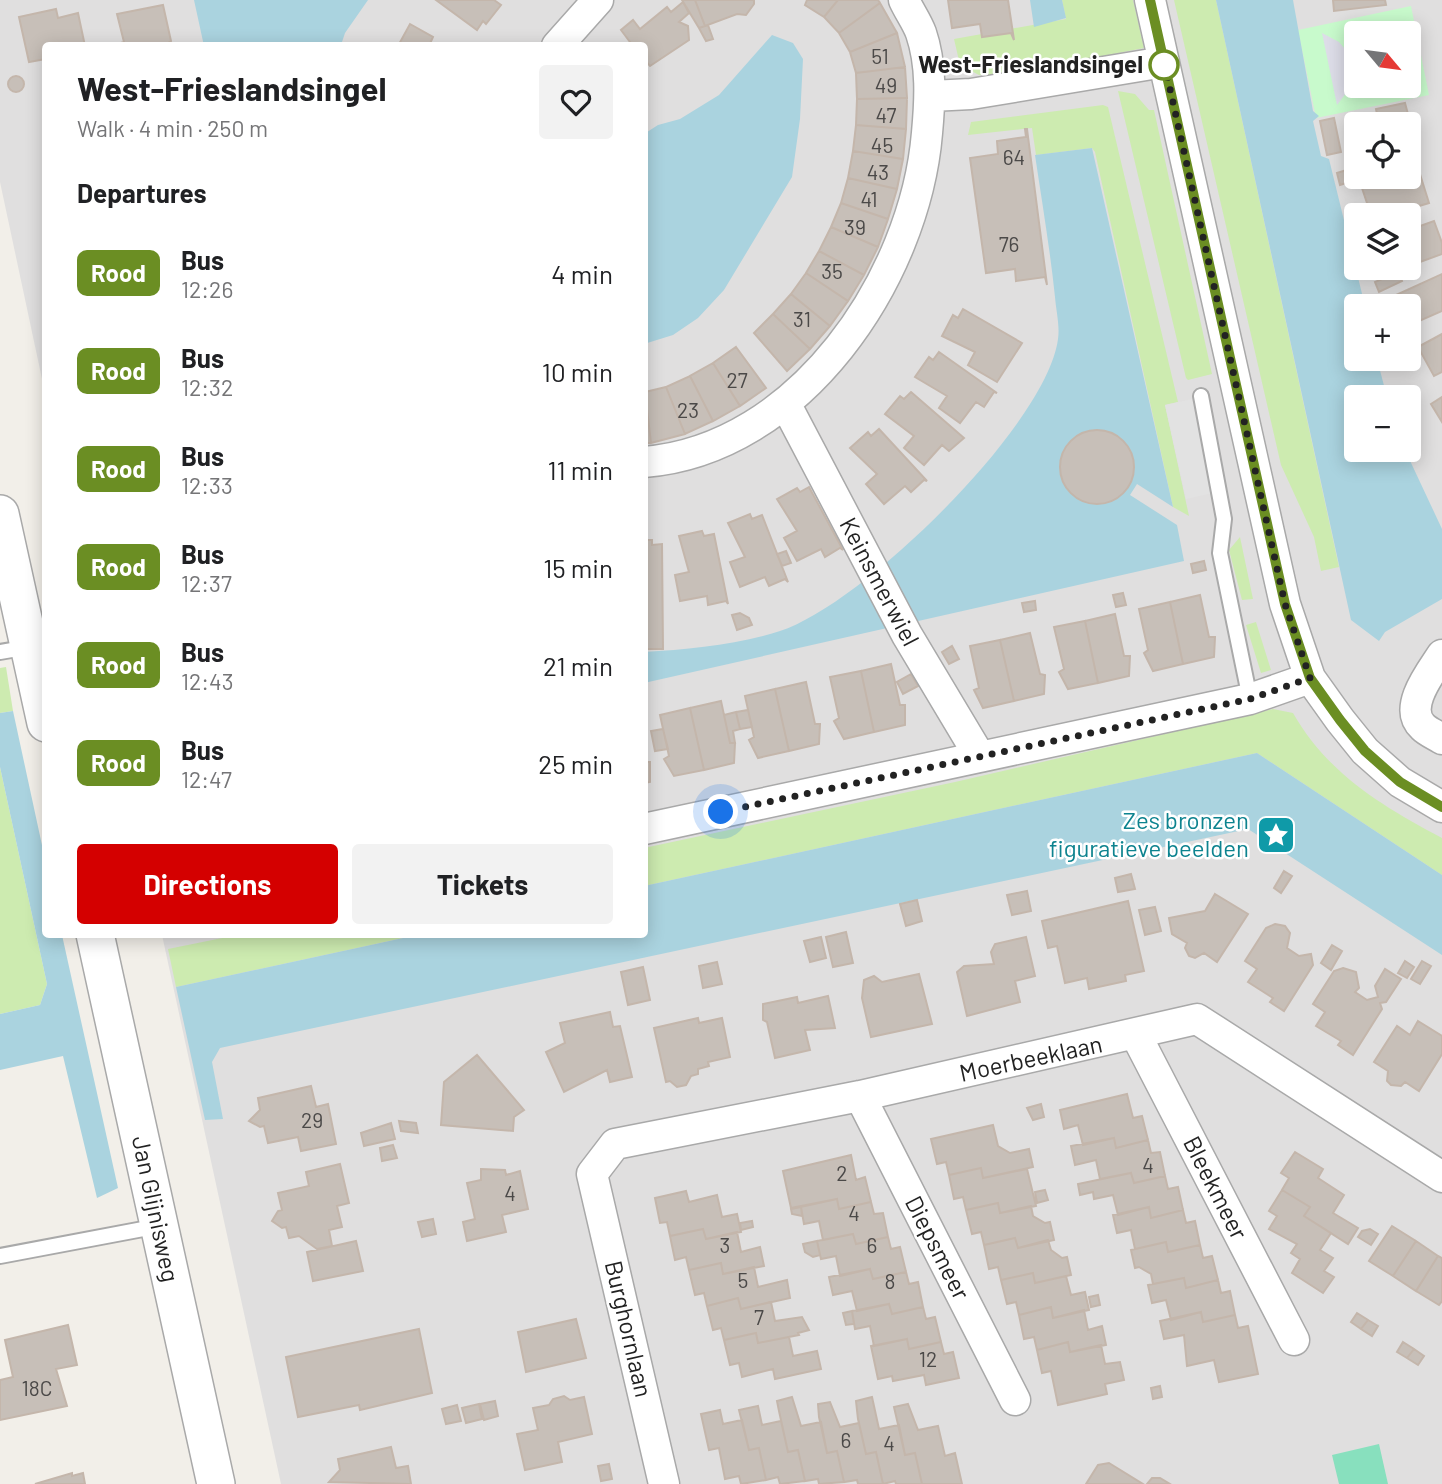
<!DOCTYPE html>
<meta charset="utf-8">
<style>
:root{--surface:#fff;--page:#f2f2f2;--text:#202124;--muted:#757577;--accent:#d40000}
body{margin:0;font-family:Barlow,sans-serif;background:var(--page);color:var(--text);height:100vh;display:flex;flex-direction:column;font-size:26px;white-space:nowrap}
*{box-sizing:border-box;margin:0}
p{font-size:23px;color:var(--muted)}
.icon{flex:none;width:38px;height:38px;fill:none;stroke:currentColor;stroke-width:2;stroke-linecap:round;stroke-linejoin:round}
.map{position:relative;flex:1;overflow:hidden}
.side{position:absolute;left:42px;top:42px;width:606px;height:896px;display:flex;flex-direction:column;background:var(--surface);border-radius:7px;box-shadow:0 4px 18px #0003}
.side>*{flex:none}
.badge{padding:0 14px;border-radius:10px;font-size:24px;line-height:46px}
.needle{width:46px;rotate:119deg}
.buttons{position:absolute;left:1344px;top:21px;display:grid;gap:14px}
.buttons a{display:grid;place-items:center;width:77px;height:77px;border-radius:7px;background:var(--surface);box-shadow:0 4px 18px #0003;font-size:35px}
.you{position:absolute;width:35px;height:35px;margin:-18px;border:5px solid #fff;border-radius:50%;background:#1a73e8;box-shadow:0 0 0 10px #1a73e833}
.map>.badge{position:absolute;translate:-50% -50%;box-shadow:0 0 0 4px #fff}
h2{padding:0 35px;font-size:26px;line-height:63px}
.round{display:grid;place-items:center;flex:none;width:74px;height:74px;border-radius:7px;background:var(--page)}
.overview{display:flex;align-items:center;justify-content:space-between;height:119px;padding:0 35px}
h1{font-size:33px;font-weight:700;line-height:52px}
.action{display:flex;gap:14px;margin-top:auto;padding:14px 35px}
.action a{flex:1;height:80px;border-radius:7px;background:var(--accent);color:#fff;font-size:28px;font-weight:700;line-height:80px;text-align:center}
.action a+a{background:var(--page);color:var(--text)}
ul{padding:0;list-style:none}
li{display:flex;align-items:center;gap:21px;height:98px;padding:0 35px}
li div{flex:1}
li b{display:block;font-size:26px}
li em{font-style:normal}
li .badge{min-width:77px;font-weight:700;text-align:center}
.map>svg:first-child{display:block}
</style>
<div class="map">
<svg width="1442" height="1484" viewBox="0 0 1442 1484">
<rect width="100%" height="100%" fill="#f2efe9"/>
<path fill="#e0dfdf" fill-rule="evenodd" d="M0 0H1442V1484H281L162 935 644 934V46H46L45 393 0 182ZM1356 33H1409V86H1356ZM1356 124H1409V177H1356ZM1356 215H1409V268H1356ZM1356 306H1409V359H1356ZM1356 397H1409V450H1356Z"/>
<path fill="#cdebb0" d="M1062 0H1133L1144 48 1006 75H979L960 65 954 39 1066 19Z
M1174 0H1216L1339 567 1321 571 1314 537 1281 465Z
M1118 91 1135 94 1149 110H1154L1212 374 1188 380 1186 378Z
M1103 105 1108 107 1178 402 1165 405 1189 516 1173 507 1095 152 1092 148 1036 155 1032 128 968 135 971 122Z
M1240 537 1253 599 1242 600 1229 550Z
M1256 622 1271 670 1261 673 1246 625Z
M6 667 13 711 0 713V668Z
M1273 709 1293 713C1328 774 1382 806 1442 838V875L1257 753 644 886V848L955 782Z
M0 767 47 984 40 1005 0 1014Z
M237 935H417L176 987 168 949Z"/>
<path fill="#c8facc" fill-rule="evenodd" d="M1411 6 1429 95 1316 118 1298 30ZM1356 33H1409V86H1356Z"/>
<path fill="#88e0be" d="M1379 1444 1388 1484H1339L1332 1455Z"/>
<path fill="#e2e2e2" d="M1192 399 1212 493 1186 499 1165 405Z"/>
<path fill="#dddde8" d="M1322 33 1339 42 1352 57 1353 84 1337 105Z"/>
<path fill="#aad3df" d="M194 0H368L345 33 341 45 204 46Z
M1030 0H1062L1066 18 1034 27Z
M1216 0H1293L1313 111 1319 116 1313 121 1321 156 1329 159 1365 306H1356V359H1377L1387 397H1356V450H1405L1442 529V599L1385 632 1379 641 1351 620Z
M772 35 793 43 803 59 800 119 792 177 724 290 698 318 673 335 644 344V134L658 125 680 119 719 95Z
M1092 148 1173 507 1137 484 1130 495 1177 525 1184 561 644 683V652C689 649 736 645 780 631 862 605 1047 425 1058 339 1060 326 1056 310 1055 297 1050 249 1042 202 1035 155Z
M13 711 45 859 46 934 62 935 118 1188 97 1198 63 1056 0 1070V1014L40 1005 47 984 0 767V713Z
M1257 753 1442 875V955L1248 829 220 1048 212 1062 223 1119 205 1120 176 987 417 935 644 934V886Z"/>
<path fill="#c7bfb8" stroke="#c4b6ab" stroke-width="2" d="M436 0H494L501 5 486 24 483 21 477 30Z
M682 0H695L705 26 699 28Z
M695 0H754V4L746 15 737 14 705 26Z
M807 0H838L824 17 805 5Z
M838 0H878L880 3 839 33 824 17Z
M948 0H1008L1014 40 1011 33 982 37 980 24 952 28Z
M1333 0H1385L1386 5 1334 11Z
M683 2 689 13 679 22 688 26 689 40 650 66 644 59V46H633L621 30 633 20 640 29 667 7 671 12Z
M880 3 897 33 850 52 839 33Z
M163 5 171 41 163 46H111L124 42 117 14Z
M56 9 58 18 78 13 85 46H46V59L29 62 19 17Z
M410 24 433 37 429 46H398Z
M708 25 713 39 706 41 699 28Z
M897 33 905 67 856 73 850 52Z
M905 67 907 98 857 99 856 73Z
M8 84a8 8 0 1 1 16 0a8 8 0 1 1-16 0Z
M907 98 906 129 856 125 857 99Z
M1405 103 1409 118 1379 124 1376 109Z
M1334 118 1341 152 1327 155 1320 121Z
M1409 118 1417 153 1409 154V124H1381Z
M856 125 906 129 903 159 853 151Z
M1025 129H1027L1047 285 1045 277 1016 281 1015 269 986 273 970 158 998 154 997 141 1026 137Z
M853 151 903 159 897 189 848 178Z
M1356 167V177H1366L1340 185 1337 173Z
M1419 171 1429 203 1389 215H1371L1362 188 1409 177V174Z
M848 178 897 189 888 219 841 203Z
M841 203 888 219 878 247 831 227Z
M1434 221 1442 243V254L1409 266V230Z
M831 227 878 247 864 275 819 251Z
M819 251 864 275 848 301 806 273Z
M1398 272 1402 281 1379 292 1375 282Z
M806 273 848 301 830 326 791 294Z
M1442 274V311L1410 325 1409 306H1401L1396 295Z
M791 294 830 326 810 349 773 314Z
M963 309 1022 343 997 382 968 365 975 352 942 336 953 315 958 318Z
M773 314 810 349 787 371 754 333Z
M1442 334V372L1434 376 1418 347Z
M736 347 766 388 740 406 713 363Z
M939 352 997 393 994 392 984 407 976 402 960 423 939 408 947 396 915 377 929 357 933 360Z
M713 363 740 406 713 421 690 376Z
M690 376 713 421 685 434 666 387Z
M666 387 685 434 651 443 645 392Z
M645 392 651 443H644Z
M911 392 964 438 949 451 942 445 924 465 904 448 914 436 885 414 900 396 904 399Z
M1442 397V422L1431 404Z
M879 429 927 481 924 480 911 492 905 486 884 504 866 484 877 474 850 448 868 432 871 436Z
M1060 467a37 37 0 1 1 74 0a37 37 0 1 1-74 0Z
M809 487 843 550 840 548 825 557 821 549 797 561 784 538 797 531 777 499 797 488 800 492Z
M750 514 752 519 762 515 788 582 785 579 769 586 765 577 740 587 730 562 745 557 728 523Z
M702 531 704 536 714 534 728 604 726 601 708 605 707 596 680 601 675 575 689 572 679 536Z
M644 540H652V545L662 544 663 649H645Z
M786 551 791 563 782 566 777 554Z
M1204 561 1206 570 1193 573 1191 564Z
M1123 593 1126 605 1116 607 1113 595Z
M1200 595 1209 637H1215L1214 657 1183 664 1170 602Z
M1035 601 1036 610 1024 612 1022 603Z
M1170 602 1183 664 1153 671 1144 653 1148 650 1139 609Z
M740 613 749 618 752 625 737 630 732 615Z
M1115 614 1124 656H1130L1129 676 1098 683 1085 621Z
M1085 621 1098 683 1068 689 1059 672 1064 669 1054 627Z
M1030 633 1040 674 1045 675 1044 694 1014 701 1000 640Z
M1000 640 1014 701 983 708 974 690 979 688 970 646Z
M952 646 959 659 949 664 942 652Z
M891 664 900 705H905V725L874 732 861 671Z
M861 671 874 732 844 739 834 721 839 718 830 677Z
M911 674 918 686 903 694 897 682Z
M806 682 815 724H820L819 744 789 751 775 689Z
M775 689 789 751 758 758 749 740 754 737 745 696Z
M721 701 730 743H735L734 763 704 770 690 708Z
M690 708 704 770 674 776 664 759 669 756 660 715Z
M748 710 752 727 740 729 736 712Z
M736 712 740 729 733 731 735 743H730L724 715Z
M663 729 668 749 655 751 651 731Z
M644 756 645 762H650V782L644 783Z
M1284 871 1292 876 1281 893 1274 888Z
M1131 874 1135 889 1118 892 1115 878Z
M1027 891 1031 911 1012 915 1007 895Z
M1215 894 1248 914 1217 962 1204 953 1195 958 1189 956 1185 948 1187 943 1172 934 1169 918 1205 911Z
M917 900 922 921 906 926 900 904Z
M1128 901 1144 971 1125 975 1126 981 1089 989 1087 978 1065 983 1057 946 1048 948 1042 921Z
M1155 907 1161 931 1145 935 1139 910Z
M1275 924 1285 926 1290 933 1287 948 1299 956 1311 954 1313 965 1284 1011 1270 1002 1273 998 1248 982 1257 969 1245 961 1266 928Z
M846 932 853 963 833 967 826 937Z
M821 937 826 958 810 962 804 941Z
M1026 937 1035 976 1015 981 1020 1002 967 1016 957 972 964 966 994 964 991 952 995 944Z
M1332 945 1342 951 1331 970 1321 963Z
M1405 961 1414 967 1407 978 1398 973Z
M1422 961 1431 966 1420 984 1411 979Z
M717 962 722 984 703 988 699 966Z
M643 967 650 1000 628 1005 621 972Z
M1343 968 1356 972 1359 988 1355 992 1367 1000 1378 997 1375 986 1385 969 1401 979 1386 1002 1380 1003 1382 1009 1353 1055 1338 1045 1341 1041 1316 1026 1325 1012 1313 1004 1334 971Z
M919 974 932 1024 871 1037 862 998 864 980 874 976 882 982Z
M828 996 835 1028 805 1030 810 1050 775 1058 767 1022 763 1020V1004L797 997 798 1003Z
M610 1012 613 1027 620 1026 632 1077 610 1082 607 1070 564 1092 546 1052 565 1043 560 1023Z
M698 1018 699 1023 722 1018 730 1057 708 1062 709 1066 698 1069V1074L691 1076 686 1085 677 1087 670 1081 666 1082 654 1028Z
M1418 1021 1442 1036V1054L1419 1091 1405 1082 1401 1086 1391 1085 1387 1081 1388 1071 1374 1062 1397 1026 1410 1035Z
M477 1055 524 1110 514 1117 513 1131 441 1125 444 1082Z
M311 1086 316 1107 328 1104 336 1144 301 1151 298 1137 268 1143 264 1126 260 1127 249 1121 260 1110 258 1098Z
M1127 1094 1133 1118 1142 1116 1148 1140 1116 1148 1114 1138 1083 1145 1078 1125 1064 1129 1060 1110Z
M1041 1104 1044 1117 1033 1120 1027 1108Z
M399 1121 416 1123 418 1133 401 1131Z
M391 1123 395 1139 364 1146 361 1133Z
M993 1125 998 1146 1010 1153 1029 1149 1033 1167 983 1178 981 1168 949 1175 946 1162 937 1164 931 1139Z
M1114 1138 1116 1148 1148 1140 1151 1153 1160 1152 1165 1176 1134 1183 1131 1173 1100 1179 1096 1160 1075 1165 1071 1146Z
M393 1145 397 1158 382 1161 380 1148Z
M1295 1152 1323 1169 1318 1178 1344 1195 1333 1213 1358 1228 1348 1244 1304 1216 1310 1207 1282 1190 1289 1178 1281 1173Z
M851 1155 856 1180 865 1177 871 1202 839 1209 837 1199 791 1208 783 1171Z
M340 1164 349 1203 337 1206 342 1227 329 1230 332 1246 317 1249 299 1236 289 1238 286 1227 282 1228 272 1221 278 1211 282 1210 278 1193 309 1186 306 1172Z
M981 1168 983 1178 1027 1169 1036 1206 1000 1213 998 1203 966 1210 963 1197 954 1199 949 1175Z
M481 1169 505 1170 506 1175 520 1171 528 1209 502 1215 506 1232 467 1241 463 1222 475 1219 467 1183 481 1180Z
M1131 1173 1134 1183 1165 1176 1168 1189 1178 1187 1183 1210 1151 1218 1149 1207 1118 1215 1113 1195 1094 1199 1093 1192 1080 1195 1078 1184Z
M1045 1190 1048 1200 1037 1203 1035 1192Z
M1282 1190 1310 1207 1304 1216 1331 1233 1320 1250 1333 1258 1324 1271 1334 1277 1323 1293 1292 1273 1300 1259 1291 1253 1297 1244 1269 1229 1277 1216 1269 1211Z
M686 1191 689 1202 717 1195 722 1217 737 1214 741 1232 706 1239 703 1229 670 1236 667 1222 660 1223 655 1198Z
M837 1199 839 1209 871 1202 874 1214 883 1213 888 1237 856 1244 853 1234 823 1240 819 1221 804 1224 801 1207 791 1209Z
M998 1203 1000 1213 1031 1206 1033 1216 1045 1223 1050 1222 1054 1240 1018 1248 1015 1238 984 1245 981 1232 972 1234 966 1210Z
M801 1207 802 1216 792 1214 791 1209Z
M1149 1207 1151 1218 1183 1210 1186 1223 1195 1221 1200 1245 1168 1252 1166 1242 1135 1249 1131 1230 1117 1233 1113 1215Z
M433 1219 436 1234 422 1237 418 1222Z
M752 1221 753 1227 741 1230 740 1223Z
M1392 1226 1416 1241 1393 1276 1369 1261Z
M703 1229 706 1239 737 1232 741 1252 760 1247 764 1266 723 1274 721 1263 689 1270 686 1257 675 1260 670 1236Z
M1370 1229 1378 1234 1371 1245 1358 1237 1362 1231Z
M853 1234 856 1244 888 1237 891 1249 900 1247 906 1272 873 1279 870 1269 840 1276 836 1256 821 1259 817 1241Z
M1015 1238 1018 1248 1048 1240 1051 1250 1062 1258 1067 1257 1071 1275 1035 1283 1033 1273 1001 1280 998 1267 989 1269 984 1245Z
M356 1241 363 1271 313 1281 307 1252Z
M817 1241 820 1255 813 1257 805 1252 803 1244Z
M1416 1241 1438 1256 1416 1291 1393 1276Z
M1166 1242 1168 1252 1200 1245 1203 1258 1212 1256 1218 1280 1186 1288 1184 1278 1153 1284 1151 1274 1139 1267 1135 1268 1131 1250Z
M1438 1256 1442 1258V1301L1439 1305 1416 1291Z
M721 1263 723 1274 754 1267 758 1287 787 1280 790 1298 741 1309 738 1298 707 1306 704 1293 695 1295 689 1270Z
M870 1269 873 1279 906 1272 909 1284 918 1282 923 1307 892 1314 889 1304 857 1311 852 1291 833 1295 829 1277Z
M1033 1273 1035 1283 1066 1276 1071 1295 1085 1292 1089 1310 1053 1318 1051 1307 1019 1315 1016 1302 1007 1304 1001 1280Z
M1184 1278 1186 1288 1218 1280 1221 1293 1230 1291 1235 1315 1203 1322 1201 1312 1171 1320 1166 1300 1152 1303 1148 1285Z
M1098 1295 1100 1305 1091 1307 1089 1297Z
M738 1298 741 1309 771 1302 775 1321 802 1317 809 1330 798 1333 799 1335 758 1343 756 1333 724 1340 721 1328 713 1330 707 1306Z
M889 1304 892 1314 923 1307 926 1319 935 1317 941 1342 909 1349 907 1339 874 1346 870 1326 855 1329 852 1311Z
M1051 1307 1053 1318 1084 1310 1088 1330 1102 1326 1106 1345 1070 1352 1068 1342 1037 1350 1034 1337 1024 1339 1019 1315Z
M852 1311 854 1324 846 1325 843 1313Z
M1201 1312 1203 1322 1235 1315 1238 1328 1248 1326 1258 1374 1219 1382 1214 1360 1187 1366 1184 1335 1164 1339 1160 1321Z
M1357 1313 1368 1320 1361 1329 1351 1322Z
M576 1319 586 1358 526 1372 518 1332Z
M1368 1320 1378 1326 1372 1336 1361 1329Z
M68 1325 77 1365 56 1369 67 1406 0 1420V1380L13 1377 5 1340Z
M419 1329 432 1393 360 1410 359 1405 298 1417 286 1357Z
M756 1333 758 1343 789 1337 793 1356 817 1351 821 1369 775 1379 773 1369 742 1377 739 1363 730 1365 724 1340Z
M907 1339 909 1349 941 1342 944 1354 953 1352 959 1378 926 1385 924 1375 893 1381 892 1376 878 1379 871 1346Z
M1068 1342 1070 1352 1101 1345 1105 1364 1120 1362 1124 1380 1105 1384 1107 1394 1058 1405 1051 1371 1042 1373 1037 1350Z
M1403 1342 1414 1349 1407 1358 1397 1352Z
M1414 1349 1424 1356 1418 1365 1407 1358Z
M1160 1386 1162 1397 1153 1399 1151 1388Z
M564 1396 570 1400 584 1397 592 1434 558 1442 562 1462 525 1470 517 1434 538 1430 533 1408 549 1405 553 1399Z
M792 1397 801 1426 821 1422 827 1453 837 1451 844 1482 819 1484 818 1479 805 1481 798 1450 788 1452 779 1411 777 1401Z
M872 1397 879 1429 899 1425 905 1455 915 1453 922 1484H896L895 1481 883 1484 876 1452 866 1454 858 1419 856 1401Z
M495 1401 498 1416 484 1420 480 1404Z
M830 1402 840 1427 859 1423 866 1454 876 1452 883 1484H858L857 1480 844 1482 837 1451 827 1453 819 1417 818 1404Z
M479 1404 482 1419 466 1423 462 1408Z
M908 1404 918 1430 938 1426 945 1456 955 1453 962 1484H922L915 1453 905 1455 894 1407Z
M457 1405 461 1421 446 1424 442 1409Z
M758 1406 762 1425 781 1421 788 1452 798 1450 805 1481 780 1484 778 1477 766 1480 759 1448 749 1450 739 1410Z
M720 1410 723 1424 742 1420 749 1450 759 1448 766 1480 741 1484 739 1476 725 1479 719 1448 709 1450 701 1414Z
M391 1447 396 1468 408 1466 411 1484 329 1482 340 1470 338 1459Z
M1109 1463 1143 1484H1086L1098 1465Z
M609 1464 612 1479 601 1481 598 1466Z
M72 1473V1476L83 1473 85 1484H35Z
M1152 1478H1160L1170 1484H1147Z"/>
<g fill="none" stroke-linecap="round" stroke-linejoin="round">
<defs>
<path id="service" d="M1201 396 1224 519 1220 553 1250 699
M0 652 29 647
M0 1256 159 1226"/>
<path id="minor" d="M1150 0 1285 604 1310 678 1340 720 1365 751 1400 782 1442 807
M557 46 598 0
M931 96 971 94 1164 62
M785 403 907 635 980 757
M644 462C800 450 915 278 927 133 930 101 932 65 921 33 917 22 909 11 904 0
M1442 655C1431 672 1402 708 1423 727 1428 732 1436 735 1442 739
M644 829 1250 699 1310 678
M1136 1035 1294 1340
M860 1096 1015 1400
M664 1484 592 1174 615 1144 860 1096 1197 1019 1442 1177"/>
<path id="tertiary" d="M0 514 46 723
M95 934 216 1484"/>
</defs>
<use href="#service" stroke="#a9a9a9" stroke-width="18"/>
<use href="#minor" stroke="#a9a9a9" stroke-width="33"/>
<use href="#tertiary" stroke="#a9a9a9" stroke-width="40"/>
<use href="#service" stroke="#fff" stroke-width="14"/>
<use href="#minor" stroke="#fff" stroke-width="30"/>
<use href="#tertiary" stroke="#fff" stroke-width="37"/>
</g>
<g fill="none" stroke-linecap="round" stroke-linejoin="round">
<defs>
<path id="line" d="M1150 0 1285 604 1310 678 1340 720 1365 751 1400 782 1442 807"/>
</defs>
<use href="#line" stroke="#fff" stroke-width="16"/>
<use href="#line" stroke="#6b8e23" stroke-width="10"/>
<path stroke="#222" stroke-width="7" stroke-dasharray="0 12.6" d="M721 812 1250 699 1310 678 1285 604 1164 62V65"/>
</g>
<defs>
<symbol id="sight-square" viewBox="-11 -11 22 22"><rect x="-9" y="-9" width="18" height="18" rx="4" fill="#0f9aa8" stroke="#fff"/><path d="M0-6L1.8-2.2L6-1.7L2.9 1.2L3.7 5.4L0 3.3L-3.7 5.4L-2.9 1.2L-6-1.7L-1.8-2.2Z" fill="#fff"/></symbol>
</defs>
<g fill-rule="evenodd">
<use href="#sight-square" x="1254" y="813" width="44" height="44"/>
</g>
<circle fill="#fff" stroke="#6b8e23" stroke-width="3.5" cx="1164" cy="65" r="14"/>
<g text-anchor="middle" stroke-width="5" stroke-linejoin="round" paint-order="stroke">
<g font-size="21" fill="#4b4948">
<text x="880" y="64">51</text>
<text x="886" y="93">49</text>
<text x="886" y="123">47</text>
<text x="882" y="153">45</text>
<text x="1014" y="165">64</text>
<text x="878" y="180">43</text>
<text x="869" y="207">41</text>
<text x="855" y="235">39</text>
<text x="1009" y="252">76</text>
<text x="832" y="279">35</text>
<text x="802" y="327">31</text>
<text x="737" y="388">27</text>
<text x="688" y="418">23</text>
<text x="312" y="1128">29</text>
<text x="1148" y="1173">4</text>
<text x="842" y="1181">2</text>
<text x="510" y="1201">4</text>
<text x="854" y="1221">4</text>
<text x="725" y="1253">3</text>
<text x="872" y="1253">6</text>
<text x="743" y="1288">5</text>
<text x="890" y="1289">8</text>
<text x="759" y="1325">7</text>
<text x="928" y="1367">12</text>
<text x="37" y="1396">18C</text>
<text x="846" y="1448">6</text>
<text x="889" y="1451">4</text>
</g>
<g font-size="24" font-weight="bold" fill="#222" stroke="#fff" text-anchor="end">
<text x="1143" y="73">West-Frieslandsingel</text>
</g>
<g font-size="24" fill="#222" stroke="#fff">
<text transform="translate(879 582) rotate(62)" y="8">Keinsmerwiel</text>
<text transform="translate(1031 1059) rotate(-12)" y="8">Moerbeeklaan</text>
<text transform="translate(1215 1188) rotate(63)" y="8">Bleekmeer</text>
<text transform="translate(155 1209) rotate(78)" y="8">Jan Glijnisweg</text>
<text transform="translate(937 1248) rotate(63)" y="8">Diepsmeer</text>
<text transform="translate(628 1329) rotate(77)" y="8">Burghornlaan</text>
</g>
<g font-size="24" fill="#0d838f" stroke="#fff" text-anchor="end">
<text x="1249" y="829">Zes bronzen<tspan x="1249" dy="28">figuratieve beelden</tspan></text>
</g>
</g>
</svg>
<div class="buttons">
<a><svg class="needle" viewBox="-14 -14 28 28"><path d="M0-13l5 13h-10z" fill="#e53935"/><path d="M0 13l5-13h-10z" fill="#757577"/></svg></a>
<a><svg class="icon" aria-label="locate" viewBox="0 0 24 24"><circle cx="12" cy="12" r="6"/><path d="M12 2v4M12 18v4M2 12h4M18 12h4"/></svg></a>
<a><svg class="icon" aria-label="layers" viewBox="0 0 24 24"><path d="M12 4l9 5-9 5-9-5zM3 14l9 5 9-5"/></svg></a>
<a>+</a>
<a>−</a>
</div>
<div class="you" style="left:721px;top:812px"></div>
<section class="side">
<div class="overview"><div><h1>West-Frieslandsingel</h1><p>Walk · 4 min · 250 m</p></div><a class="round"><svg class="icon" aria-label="heart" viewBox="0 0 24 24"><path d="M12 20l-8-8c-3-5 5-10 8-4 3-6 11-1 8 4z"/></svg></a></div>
<h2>Departures</h2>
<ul>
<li><span class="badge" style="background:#6b8e23;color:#fff">Rood</span><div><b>Bus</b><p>12:26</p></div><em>4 min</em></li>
<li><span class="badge" style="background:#6b8e23;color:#fff">Rood</span><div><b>Bus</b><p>12:32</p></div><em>10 min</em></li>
<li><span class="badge" style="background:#6b8e23;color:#fff">Rood</span><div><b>Bus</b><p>12:33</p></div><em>11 min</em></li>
<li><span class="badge" style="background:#6b8e23;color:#fff">Rood</span><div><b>Bus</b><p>12:37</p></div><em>15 min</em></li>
<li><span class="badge" style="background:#6b8e23;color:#fff">Rood</span><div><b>Bus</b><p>12:43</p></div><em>21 min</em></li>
<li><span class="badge" style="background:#6b8e23;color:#fff">Rood</span><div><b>Bus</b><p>12:47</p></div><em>25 min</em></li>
</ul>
<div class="action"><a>Directions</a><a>Tickets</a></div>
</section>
</div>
